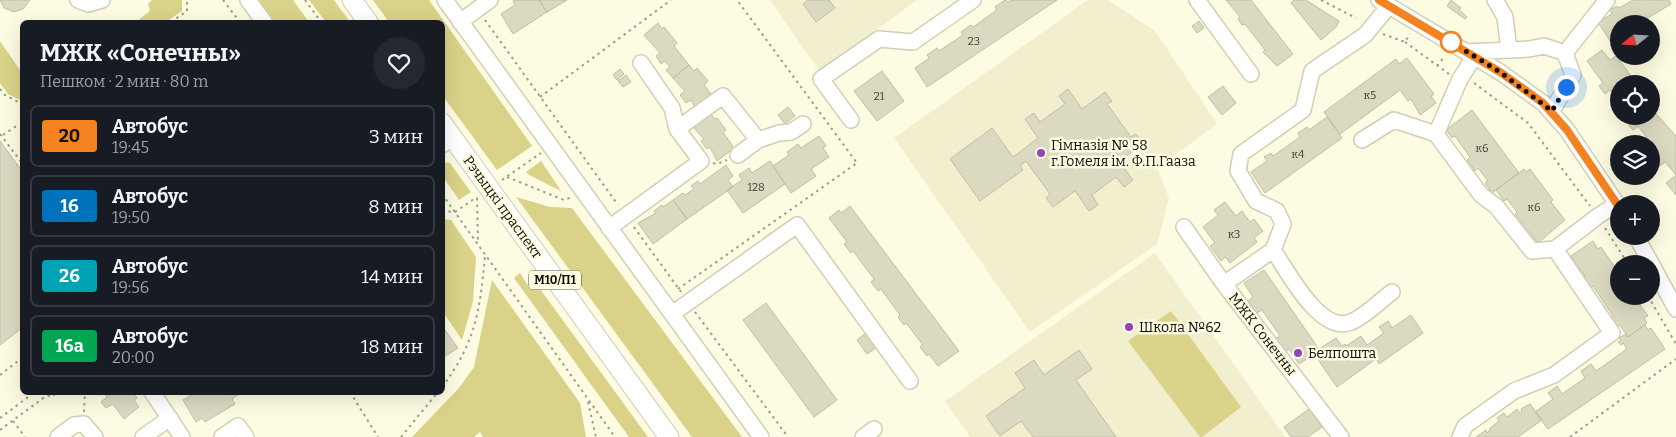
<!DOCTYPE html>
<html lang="ru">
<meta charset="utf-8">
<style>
:root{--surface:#171b24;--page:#242831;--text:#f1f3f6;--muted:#9ea1a6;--line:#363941}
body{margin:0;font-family:Bitter,serif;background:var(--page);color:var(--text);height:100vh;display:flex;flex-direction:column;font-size:19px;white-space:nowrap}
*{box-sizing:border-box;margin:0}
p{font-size:16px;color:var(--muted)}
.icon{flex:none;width:28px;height:28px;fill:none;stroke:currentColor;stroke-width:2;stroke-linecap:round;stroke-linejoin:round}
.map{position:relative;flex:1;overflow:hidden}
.sheet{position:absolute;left:20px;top:20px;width:425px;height:375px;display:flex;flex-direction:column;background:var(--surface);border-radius:8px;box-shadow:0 5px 20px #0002}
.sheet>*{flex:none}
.badge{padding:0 10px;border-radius:4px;font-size:18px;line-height:32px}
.needle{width:32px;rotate:252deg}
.controls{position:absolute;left:1610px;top:15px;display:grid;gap:10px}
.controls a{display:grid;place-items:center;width:50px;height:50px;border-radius:50%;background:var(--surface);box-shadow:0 5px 20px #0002;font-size:25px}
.you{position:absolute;width:25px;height:25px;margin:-12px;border:4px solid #fff;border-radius:50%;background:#1a73e8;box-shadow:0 0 0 8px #1a73e833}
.map>.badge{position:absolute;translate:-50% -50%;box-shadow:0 0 0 2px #fff}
.round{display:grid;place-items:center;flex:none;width:52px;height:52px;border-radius:26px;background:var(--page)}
.head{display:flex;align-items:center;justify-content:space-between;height:85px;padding:0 20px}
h1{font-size:24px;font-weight:700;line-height:38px}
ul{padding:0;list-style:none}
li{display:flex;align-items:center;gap:15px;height:62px;margin:0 10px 8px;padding:0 10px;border:2px solid var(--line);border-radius:8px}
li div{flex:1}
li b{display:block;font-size:19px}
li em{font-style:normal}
li .badge{min-width:55px;font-weight:700;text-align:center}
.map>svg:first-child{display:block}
</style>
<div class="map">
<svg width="1676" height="437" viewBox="0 0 1676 437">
<rect width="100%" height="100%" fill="#fdfbe1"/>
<path fill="#f1efcd" d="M770 0H917L820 72Z
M1088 0H1108L1155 31 1217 124 1157 168 1169 198 1157 244 1030 332 894 138Z
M1155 253 1285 437H970L945 401Z"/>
<path fill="#d9d288" d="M152 0H182V11L166 22H136L150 11 148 4Z
M256 0H293L309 22H272Z
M309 0H334L350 22H326Z
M373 0H429L532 146 497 170 443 96 442 22H389Z
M0 41 22 73V101L8 94 0 83Z
M541 161 561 191 529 175 526 172Z
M443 162 450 163 471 192 459 200 443 177Z
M516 197 550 207 572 208 742 437H692Z
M443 219 451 220 476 257 473 301 462 340 443 312Z
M520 273 529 287 540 289 648 437H629L514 278Z
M492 280 580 403 586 437H483L480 432 474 437H412L459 388 474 367Z
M1171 311 1241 407 1202 437H1200L1128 341Z"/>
<path fill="#dbd9c0" stroke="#c0bea5" d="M0 0H30L23 9 14 12 4 8Z
M514 0H539L547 12 513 34 501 14 515 5 513 1Z
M539 0H567L547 12Z
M808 0H829L835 8 816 22 803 4Z
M1005 0 1008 2 1011 0H1057L927 87 915 68 929 58 927 55 937 48 939 51 963 35 961 32 971 25 973 27 997 10 995 7Z
M1226 0H1251L1293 54 1277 66 1263 52 1265 50 1245 24 1242 25 1238 19 1240 17Z
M1294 0H1306L1339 21 1336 27 1321 40 1291 3Z
M1451 0 1461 8 1459 10 1467 17 1465 19 1447 6Z
M1633 0H1669L1671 4 1638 24H1619V36L1610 41 1598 22 1612 14 1610 10 1617 6 1619 8Z
M1199 21 1204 28 1197 33 1192 26Z
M658 23 662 29 664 27 677 43 674 46 689 65 673 78 666 70 670 67 665 61 661 64 656 56 660 53 644 35Z
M1602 50 1610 60 1616 56 1635 81 1633 84H1619V102L1610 90 1605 94 1599 86 1603 83 1587 61Z
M1407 58 1434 94 1431 96 1436 103 1420 115 1411 99 1408 101 1400 90 1340 134 1324 112 1396 59 1399 64Z
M689 65 694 71 697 68 708 81 704 85 715 99 698 112 691 100 686 103 680 95 685 91 673 78Z
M620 69 624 74 617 80 613 75Z
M882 71 904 101 877 121 854 91Z
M626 75 631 82 623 87 618 81Z
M1223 86 1236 103 1222 115 1208 97Z
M1068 89 1082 109 1105 92 1112 101 1107 104 1131 137 1136 134 1143 144 1119 161 1133 180 1124 187 1116 177 1092 195 1098 205 1089 211 1075 191 1053 207 1046 198 1050 194 1026 161 1020 166 1023 170 980 201 950 159 992 128 1013 157 1038 138 1025 119 1034 113 1040 122 1065 104 1059 96Z
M788 107 795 116 785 124 778 115Z
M1651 108 1676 136V175L1665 162 1660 166 1653 158 1659 154 1638 126 1633 130 1627 123 1632 119 1630 116H1651Z
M1472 110 1519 173 1492 193 1485 183 1488 181 1478 168 1475 171 1467 160 1470 157 1455 136 1452 138 1446 130Z
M710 113 715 119 717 118 726 130 723 132 734 148 717 161 710 147 707 149 701 141 704 139 692 126Z
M1327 117 1342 138 1265 193 1251 172 1267 161 1264 157 1271 153 1273 156 1300 137 1298 133 1307 127 1309 130Z
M819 136 826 146 823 148 829 157 811 169 816 176 791 193 773 166 789 155 787 152 798 144 801 148Z
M0 141 22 171V328L0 345Z
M770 161 785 184 743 213 727 190 742 180 739 175 749 168 752 173Z
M726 165 733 176 728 180 733 187 687 219 673 200 683 193 685 195 694 189 691 186 698 181 700 184Z
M1524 169 1526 172 1530 169 1553 200 1551 202 1565 220 1538 243 1515 214 1517 212 1507 199 1504 201 1496 190Z
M1676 175V195L1666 183Z
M673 200 687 219 653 244 638 223 656 213 654 211 662 205 663 207Z
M1225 202 1236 216 1242 211 1250 222 1254 219 1263 231 1254 238 1257 242 1230 263 1225 257 1221 261 1210 246 1215 243 1203 227 1218 215 1214 210Z
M850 206 959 351 938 366 929 354 927 356 920 347 923 345 906 323 904 325 898 317 900 315 881 289 878 291 871 282 874 279 853 251 851 253 844 244 847 242 829 218 839 210 841 213Z
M1593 241 1598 249 1601 247 1619 273V296H1634L1648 316 1644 318 1647 323 1628 337 1620 325 1617 327 1611 317 1613 316 1593 286 1589 288 1582 278 1585 276 1571 256Z
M1264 270 1319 349 1336 338 1342 346 1345 344 1346 346 1361 336 1367 345 1384 333 1379 327 1388 321 1392 328 1411 315 1423 333 1379 364 1376 359 1337 387 1314 354 1299 364 1289 349 1284 353 1275 339 1280 336 1262 310 1257 313 1248 301 1253 297 1244 283Z
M766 303 837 400 814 417 743 320Z
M1645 325 1648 330 1651 328 1665 349 1548 429 1535 412 1553 399 1548 393 1557 386 1562 394 1585 378 1581 371 1591 364 1596 371 1627 349 1623 343 1621 345 1618 342 1621 340 1619 338 1626 334 1628 337Z
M442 326 458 348 442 358Z
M867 332 877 347 867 354 857 340Z
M1079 350 1092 369 1076 380 1116 437H1033L1021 421 1000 436 986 416 1025 388 1015 373 1034 360 1044 375Z
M104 392H133L137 398 134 400 139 407 124 419 113 404 106 408 101 402 107 397Z
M196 392H242L232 399 235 404 205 422 202 418 196 422 183 400Z
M1530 404 1542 420 1518 437H1476L1486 430 1487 433 1490 430 1489 429 1499 421 1497 418 1504 413 1507 417 1517 409 1520 413 1522 411 1521 409Z
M1309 409 1322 427 1308 437H1291L1284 427Z"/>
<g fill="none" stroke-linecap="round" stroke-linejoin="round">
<defs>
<path id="minor" d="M78 0 88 4 102 0
M248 0 264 22
M445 0 761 437
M1197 0 1251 74
M1379 0 1500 72 1543 103 1567 130 1619 207
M1495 0 1505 17 1509 50
M460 22 490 0
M1466 52 1529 49 1544 46 1565 53 1607 0
M1552 111 1573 75 1565 53
M851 120 821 79 879 39 913 42 973 0
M677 129 723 96 758 140
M1436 134 1460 79 1474 57
M1362 140 1394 120 1436 134 1481 195 1496 206 1532 251 1555 249 1598 216 1617 204
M442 145 453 137
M738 155 758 140 779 133 791 132 803 124
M1184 227 1224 284
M609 228 701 161 677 129 672 108 641 63
M1636 236 1676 309
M1273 250C1287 270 1320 335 1351 322 1364 317 1380 301 1392 292
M672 314 797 225 910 381
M152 392 182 437
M58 437 74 425 84 424 95 437
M143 437 170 418
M222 437 238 426 246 437
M863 437 874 429
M1341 437 1224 284 1273 250 1283 224 1277 211 1256 201 1238 171 1241 154 1303 110 1312 71 1365 35 1389 6
M1460 437 1465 426 1514 391 1554 375 1612 333 1555 249"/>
<path id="major" d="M352 0 368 22
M442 123 669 437"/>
</defs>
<use href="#minor" stroke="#d0cfb5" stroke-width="18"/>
<use href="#major" stroke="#d0cfb5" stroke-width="21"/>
<path stroke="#9f9d8a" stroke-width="2" stroke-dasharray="2.5 4" stroke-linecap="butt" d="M223 0 240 22
M305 0 321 22
M1321 0 1356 18
M485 20 618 205
M171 22 187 11V0
M1383 34 1405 42 1410 34
M1405 42 1449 74
M1437 66 1445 56
M1474 83 1528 123 1590 206
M0 89 5 95 22 104
M540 97 671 0
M0 134 22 163
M3 135 18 125
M713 163 717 164 727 160
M507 177 564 200 572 197
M502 180 541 153
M442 194 615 437
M477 198 478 243
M442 211 455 212 477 197
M634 227 681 292
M1605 228 1628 264
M678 289 857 163 737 0
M1648 296 1676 344
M695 312 788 437
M0 375 22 358
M442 387C476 342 480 310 485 256
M42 392 51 397 58 392
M350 392 378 437
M588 402 596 437
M84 412 85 392
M0 418 35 392
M13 421 25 437
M0 430 46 396
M401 437 438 392
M1570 437 1676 359"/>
<use href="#minor" stroke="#fff" stroke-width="15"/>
<use href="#major" stroke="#fff" stroke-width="19"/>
</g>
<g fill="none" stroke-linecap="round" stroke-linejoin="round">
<defs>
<path id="line" d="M1379 0 1500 72 1543 103 1567 130 1619 207"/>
</defs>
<use href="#line" stroke="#fff" stroke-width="11"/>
<use href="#line" stroke="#f58220" stroke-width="8"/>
<path stroke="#100f07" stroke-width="5" stroke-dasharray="0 9" d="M1451 42 1500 72 1552 111 1566 87"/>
</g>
<circle fill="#fff" stroke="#f58220" stroke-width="2.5" cx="1451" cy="42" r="10"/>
<g fill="#9046b8" stroke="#fdfbe1" stroke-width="2">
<circle cx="1041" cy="153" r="5"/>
<circle cx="1129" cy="327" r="5"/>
<circle cx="1298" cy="353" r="5"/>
</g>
<g text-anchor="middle" stroke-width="5" stroke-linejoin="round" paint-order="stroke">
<g font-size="11" fill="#434235">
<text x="974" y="45">23</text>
<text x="1370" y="99">к5</text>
<text x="879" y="100">21</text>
<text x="1482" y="152">к6</text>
<text x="1298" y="158">к4</text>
<text x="756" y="191">128</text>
<text x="1534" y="211">к6</text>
<text x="1234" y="238">к3</text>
</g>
<rect fill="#fdfbe1" stroke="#575648" stroke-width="1" x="529" y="270.5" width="52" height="19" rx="4"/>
<g font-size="12" font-weight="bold" fill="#100f07">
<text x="555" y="284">М10/П1</text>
</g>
<g font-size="14" fill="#100f07" stroke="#fdfbe1" text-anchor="start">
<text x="1051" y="150">Гімназія № 58<tspan x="1051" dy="16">г.Гомеля ім. Ф.П.Гааза</tspan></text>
<text x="1139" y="332">Школа №62</text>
<text x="1308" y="358">Белпошта</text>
</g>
<g font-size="14" fill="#100f07" stroke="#fdfbe1">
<text transform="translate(503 207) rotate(54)" y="5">Рэчыцкі праспект</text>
<text transform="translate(1263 334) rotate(52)" y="5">МЖК Сонечны</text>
</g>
</g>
</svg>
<div class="controls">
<a><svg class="needle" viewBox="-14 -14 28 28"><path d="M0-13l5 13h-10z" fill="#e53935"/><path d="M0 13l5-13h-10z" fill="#9ea1a6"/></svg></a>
<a><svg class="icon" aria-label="locate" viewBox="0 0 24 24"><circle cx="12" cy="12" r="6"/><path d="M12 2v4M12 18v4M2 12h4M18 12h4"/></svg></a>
<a><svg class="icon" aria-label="layers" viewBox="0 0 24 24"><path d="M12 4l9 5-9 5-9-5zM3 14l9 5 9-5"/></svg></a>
<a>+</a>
<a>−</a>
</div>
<div class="you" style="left:1566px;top:87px"></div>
<section class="sheet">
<div class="head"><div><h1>МЖК «Сонечны»</h1><p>Пешком · 2 мин · 80 m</p></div><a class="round"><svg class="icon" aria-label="heart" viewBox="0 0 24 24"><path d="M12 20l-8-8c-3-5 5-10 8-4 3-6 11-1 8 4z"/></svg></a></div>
<ul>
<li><span class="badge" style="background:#f58220;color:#111">20</span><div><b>Автобус</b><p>19:45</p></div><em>3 мин</em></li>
<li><span class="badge" style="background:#0072bc;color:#fff">16</span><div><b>Автобус</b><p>19:50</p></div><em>8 мин</em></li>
<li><span class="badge" style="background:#00a3b4;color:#fff">26</span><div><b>Автобус</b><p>19:56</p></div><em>14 мин</em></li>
<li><span class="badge" style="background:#00a651;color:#fff">16а</span><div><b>Автобус</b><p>20:00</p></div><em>18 мин</em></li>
</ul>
</section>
</div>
